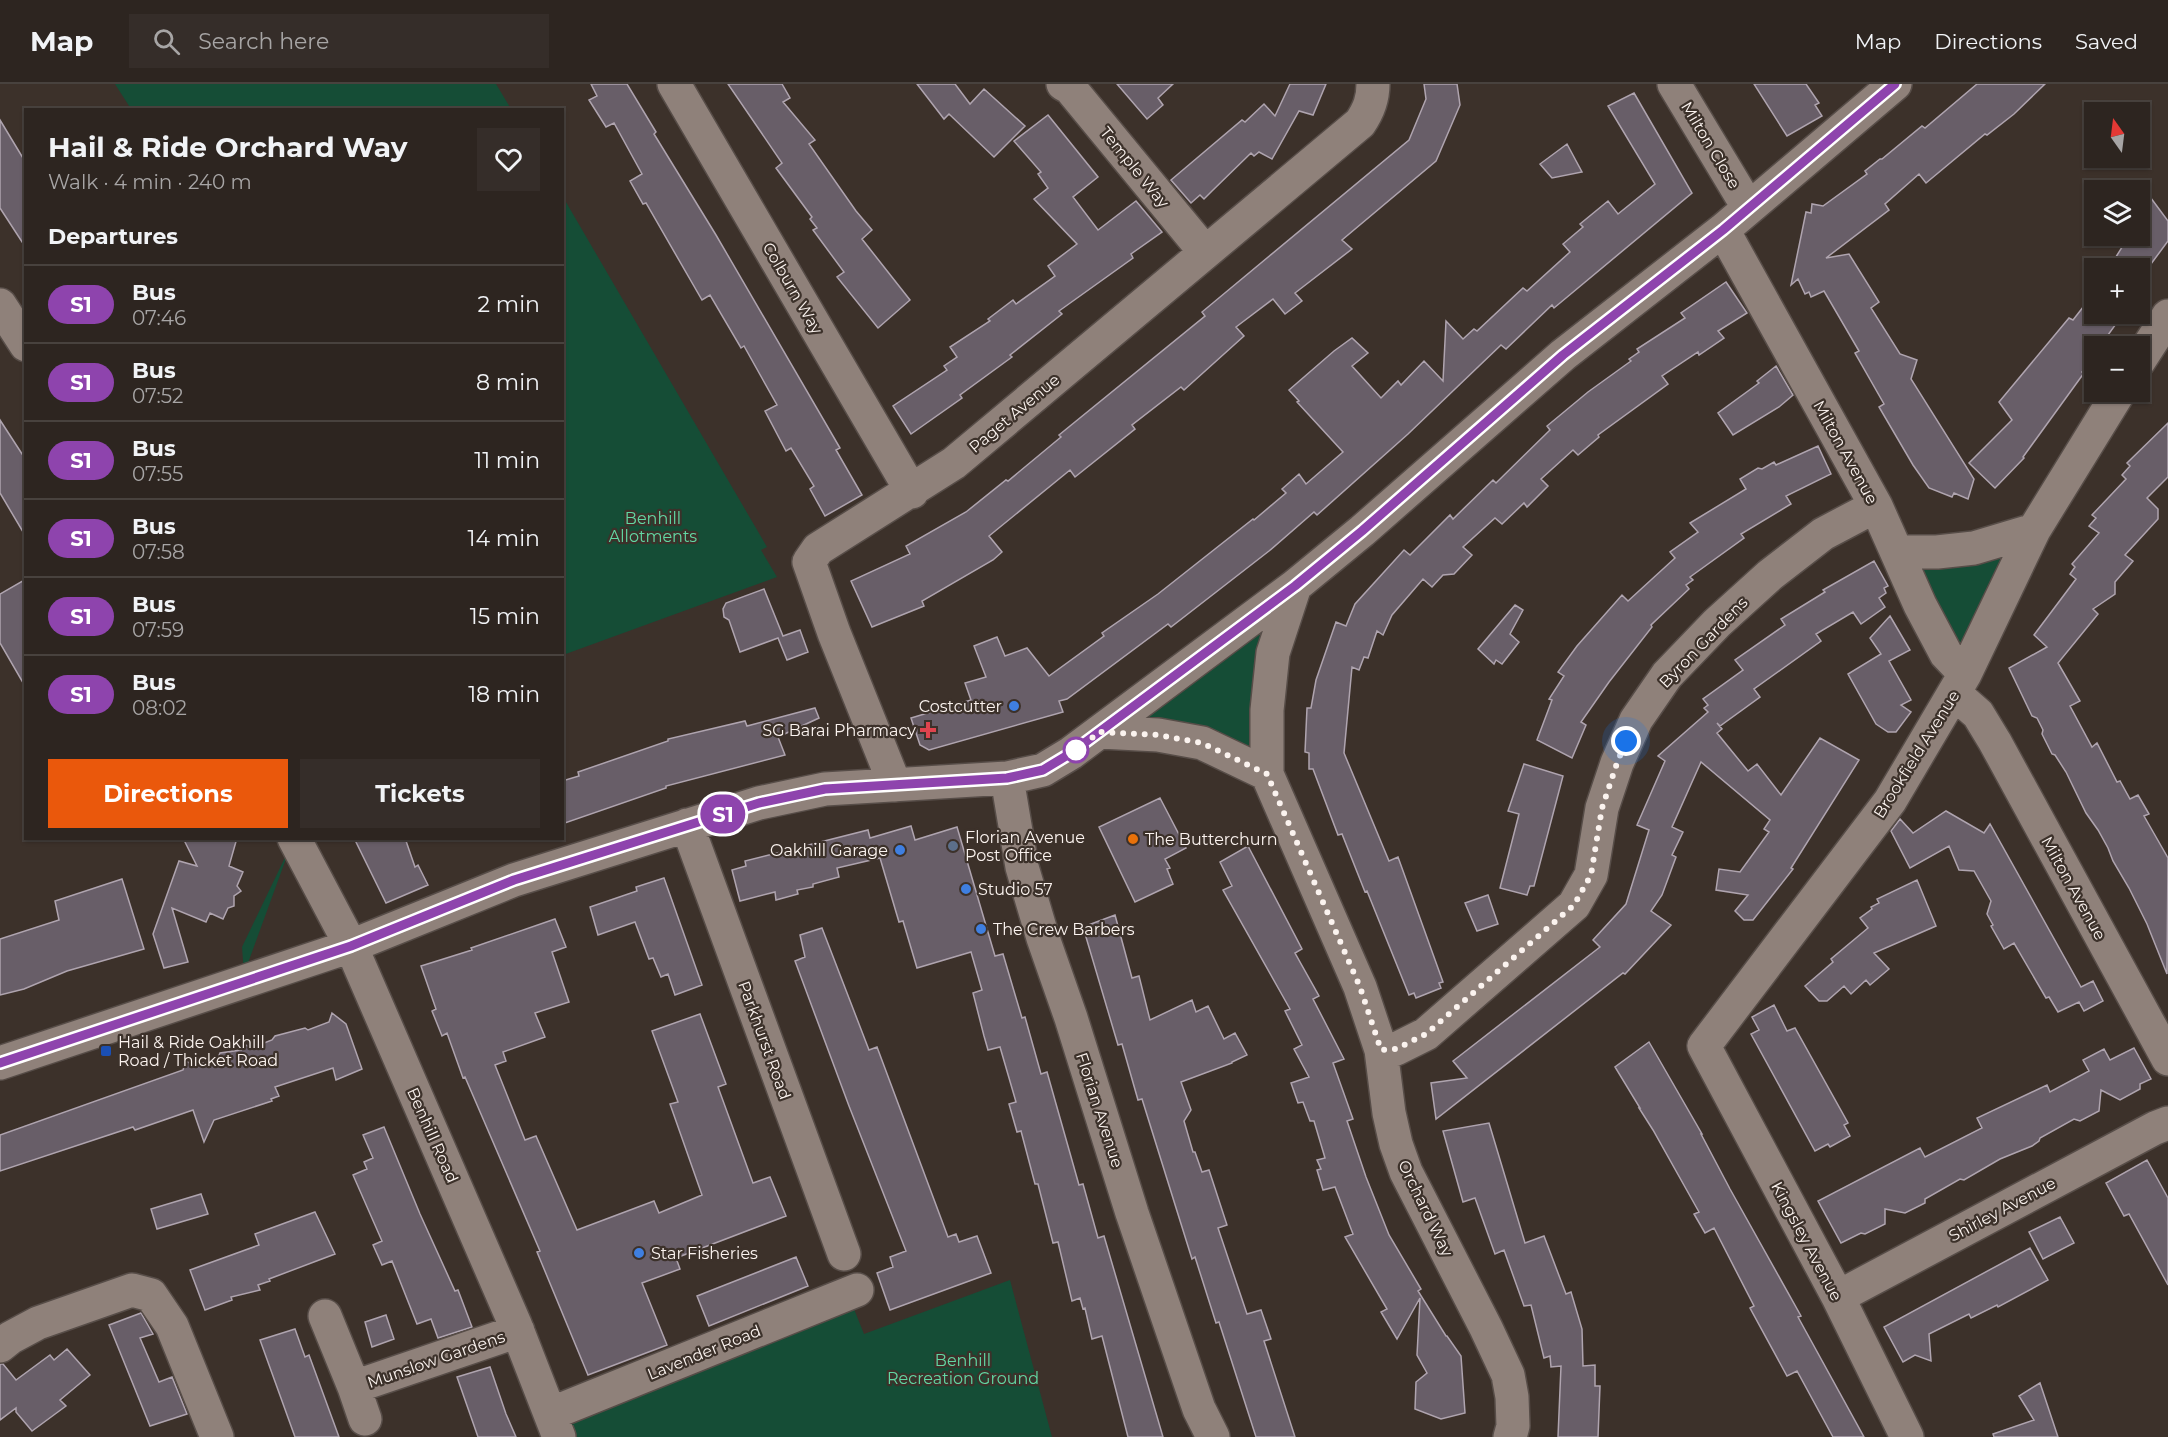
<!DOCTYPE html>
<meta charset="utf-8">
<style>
:root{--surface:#2d2520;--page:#352d29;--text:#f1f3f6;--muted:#a7a5a5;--line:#48423e;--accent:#ea580c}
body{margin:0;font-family:Montserrat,sans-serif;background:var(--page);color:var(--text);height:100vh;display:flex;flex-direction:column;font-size:22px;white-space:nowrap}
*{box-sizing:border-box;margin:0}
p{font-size:20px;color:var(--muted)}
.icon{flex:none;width:33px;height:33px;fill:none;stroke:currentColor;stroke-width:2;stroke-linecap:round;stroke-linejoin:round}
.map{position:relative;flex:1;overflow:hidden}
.drawer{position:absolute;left:24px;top:24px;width:540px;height:732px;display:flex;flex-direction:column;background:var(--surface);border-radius:0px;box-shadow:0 2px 4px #0004,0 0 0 2px var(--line)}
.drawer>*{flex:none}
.badge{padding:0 12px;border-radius:20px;font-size:21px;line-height:39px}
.needle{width:39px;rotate:346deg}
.controls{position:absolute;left:2084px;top:18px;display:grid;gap:12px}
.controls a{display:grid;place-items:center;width:66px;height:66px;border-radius:0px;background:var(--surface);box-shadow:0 2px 4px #0004,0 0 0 2px var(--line);font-size:30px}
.you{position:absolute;width:30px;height:30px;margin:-15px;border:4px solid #fff;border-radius:50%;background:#1a73e8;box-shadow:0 0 0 9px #1a73e833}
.map>.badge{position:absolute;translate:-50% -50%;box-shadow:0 0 0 3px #fff}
h2{padding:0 24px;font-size:22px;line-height:54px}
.round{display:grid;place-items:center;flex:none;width:63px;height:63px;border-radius:0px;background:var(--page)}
.headline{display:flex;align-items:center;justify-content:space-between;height:102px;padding:0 24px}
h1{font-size:28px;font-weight:700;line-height:45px}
.cta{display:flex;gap:12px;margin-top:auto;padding:12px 24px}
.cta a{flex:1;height:69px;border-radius:0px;background:var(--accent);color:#fff;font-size:24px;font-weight:700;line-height:69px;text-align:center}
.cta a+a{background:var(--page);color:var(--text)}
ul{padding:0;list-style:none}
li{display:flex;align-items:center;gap:18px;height:78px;padding:0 24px;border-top:2px solid var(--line)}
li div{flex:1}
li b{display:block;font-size:22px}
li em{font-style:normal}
li .badge{min-width:66px;font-weight:700;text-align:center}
header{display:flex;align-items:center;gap:36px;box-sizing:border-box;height:84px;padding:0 30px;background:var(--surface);border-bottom:2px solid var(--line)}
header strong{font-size:28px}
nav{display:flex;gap:33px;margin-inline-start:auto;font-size:21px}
.search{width:420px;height:54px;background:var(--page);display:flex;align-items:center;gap:15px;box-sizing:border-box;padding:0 21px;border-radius:0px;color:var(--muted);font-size:22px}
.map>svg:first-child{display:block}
</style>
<header>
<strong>Map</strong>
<div class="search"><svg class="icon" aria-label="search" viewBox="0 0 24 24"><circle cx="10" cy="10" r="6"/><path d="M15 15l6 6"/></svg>Search here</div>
<nav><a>Map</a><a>Directions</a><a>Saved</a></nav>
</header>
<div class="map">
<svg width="2168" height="1353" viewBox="0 0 2168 1353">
<rect width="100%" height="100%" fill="#3c312a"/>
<path fill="#154d36" d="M115 0H496L511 25H131Z
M563 113 767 463 761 466 777 493 563 571Z
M2024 455 1964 582 1903 471Z
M1287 515 1262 682 1114 643Z
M291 761 244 890 242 863Z
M1010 1196 1052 1353H559L550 1330 848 1210 864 1250Z"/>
<path fill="#685e68" stroke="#afa4af" stroke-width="1.5" d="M591 0H627L656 48 654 50 716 151 840 364 836 366 862 411 825 432 810 405 814 402 791 364 786 367 765 327 777 321 744 262 741 264 710 211 702 216 646 119 643 120 630 97 642 90 614 39 606 43 589 16 597 12Z
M728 0H782L790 14 783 18 815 56 809 60 856 127 872 146 862 155 910 216 878 244 837 193 844 188 813 146 817 144 810 135 812 133 776 84 782 79Z
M917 0H955L970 20 984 5 1025 42 994 73 949 30 944 35Z
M1117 0H1173L1158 14 1163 21 1147 35Z
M1290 0H1326L1313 31 1299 27 1272 75 1259 68 1254 72 1251 69 1212 107 1204 115 1200 111 1191 119 1171 96 1242 36 1245 38 1264 20 1275 32Z
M1424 0H1457L1460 21 1436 77 1342 156 1352 165 1295 209 1302 217 1285 230 1273 215 1236 243 1244 252 1184 306 1181 303 1132 341 1135 345 1075 393 1070 386 989 452 1002 468 993 476 922 517 924 522 872 543 851 497 910 470 906 462 966 428 1006 396 1008 397 1061 353 1059 351 1205 232 1202 228 1409 56 1426 15Z
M1754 0H1806L1819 19 1815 21 1822 32 1787 52Z
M1977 0H2045L2014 30 1987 51 1985 50 1926 99 1919 90 1885 120 1889 126 1826 174 1849 170 1879 218 1871 224 1900 270 1917 276 1911 295 1974 395 1968 415 1954 409 1952 413 1929 404 1913 381 1879 323 1884 320 1855 269 1859 267 1824 207 1811 213 1809 208 1805 210 1798 195 1791 201 1806 128 1811 129 1812 120 1823 122 1867 90 1865 87 1880 75H1882L1922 42 1925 44Z
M1634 9 1692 109 1554 224 1552 221 1506 265 1501 261 1408 350 1317 431 1314 428 1269 467 1171 543 1168 540 1067 615 1059 617 1063 628 929 666 920 661 911 634 971 616 965 599 986 593 974 562 997 553 1005 572 1027 564 1049 592 1104 552 1102 549 1158 510 1253 435 1254 436 1286 409 1282 405 1299 390 1306 400 1343 368 1297 318 1299 317 1289 306 1334 267 1352 254 1368 269 1352 282 1381 314 1398 297 1401 301 1424 277 1443 297 1446 237 1463 255 1474 245 1477 247 1523 204 1527 207 1570 168 1563 160 1583 143 1580 140 1608 117 1618 130 1655 100 1608 22Z
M1048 31 1098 93 1073 113 1098 146 1136 117 1162 148 1131 170 1133 174 1059 227 1062 230 1010 271 1012 273 960 311 962 314 911 350 893 322 947 286 944 282 957 273 950 263 990 237 988 235 1013 216 1016 220 1055 192 1048 182 1077 160 1034 115 1048 104 1038 90 1041 88 1014 57Z
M0 36 26 79V164L0 124Z
M1567 60 1582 88 1552 94 1540 80Z
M2139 98 2168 137V157L2148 184H2109L2129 152H2139Z
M1726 198 1747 229 1718 247 1724 254 1699 271 1698 268 1662 292 1668 300 1598 351 1599 353 1578 371 1573 366 1541 395 1548 402 1527 423 1524 419 1502 440 1495 434 1463 463 1472 471 1454 490 1443 491 1432 503 1423 495 1392 531 1383 551 1377 547 1368 574 1364 573 1359 586 1352 583 1344 669 1389 777 1398 773 1443 898 1439 899 1441 904 1416 914 1414 909 1409 911 1367 807 1365 808 1342 750 1338 751 1313 685H1309V669L1305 668 1307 624H1311L1316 596 1336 538 1346 542 1355 520 1404 466 1410 471 1450 431 1453 435 1493 396 1496 399 1550 346 1547 342 1588 308 1631 277 1629 275 1639 268 1637 265 1685 234 1681 229Z
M2094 209V230H2104L2116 240 2100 262H2094V271L2082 288 2084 289 2023 373 2024 374 1995 404 1969 379 2012 336 1999 318 2069 234 2073 236Z
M1776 282 1793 311 1779 323 1733 351 1718 329 1759 299 1757 297Z
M0 336 26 376V453L0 409Z
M2168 339V393L2147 414 2158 425V435L2125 471 2133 477 2115 498V510L2093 525 2098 530 2058 579 2080 617 2070 622 2092 663 2097 659 2117 698 2120 697 2130 715 2138 711 2149 730 2144 732 2168 774 2167 890 2147 840 2129 804 2113 777 2108 764 2098 746 2086 729 2066 688 2055 671 2052 670 2042 650 2043 646 2037 634 2032 632 2009 584 2047 563 2034 551 2076 495 2070 490 2075 483 2072 480 2099 449 2089 442 2096 434 2092 431 2126 395 2122 391 2130 382 2127 379Z
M1818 362 1831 390 1786 412 1791 420 1741 450 1744 454 1690 493 1693 496 1686 501 1689 505 1651 541 1652 543 1609 598 1581 638 1586 641 1572 674 1537 656 1552 616 1549 615 1564 592 1558 588 1577 562 1622 511 1628 517 1675 474 1670 468 1698 448 1690 439 1746 405 1740 395 1758 384 1762 385 1774 378 1776 381Z
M1874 477 1888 502 1884 504 1886 509 1879 514 1885 523 1861 540 1853 528 1816 550 1821 557 1754 605 1760 613 1720 642 1717 639 1722 645 1717 649 1748 687 1757 680 1781 711 1820 654 1859 676 1791 784 1793 785 1753 836H1744L1735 827 1748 811 1716 806 1719 785 1740 788 1769 748 1764 745 1770 736 1701 678 1672 743 1683 748 1672 771 1676 773 1662 811 1651 827 1671 841 1625 890 1623 889 1436 1035 1431 999 1467 994 1453 977 1600 863 1593 856 1626 820 1649 746 1637 741 1665 677 1658 672 1708 628 1704 624 1708 621 1703 615 1743 586 1735 576 1785 541 1781 535 1825 508 1823 506Z
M26 495V604L0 559V510Z
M764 505 783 552 800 546 808 568 787 576 778 554 740 568 729 536 724 533 723 525 726 519Z
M1515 521 1523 526 1510 550 1519 558 1502 580 1496 576 1494 580 1478 565Z
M1890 532 1910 566 1889 577 1911 616 1901 621 1911 628 1896 648H1888L1876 640 1848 590 1881 570 1870 554Z
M815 624 819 634 778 653 785 671 666 702V704L562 740V697L579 692 578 688 668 657V655L745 637 747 642Z
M1524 680 1563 692 1534 802H1530L1527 811 1500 804 1519 730 1508 727Z
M1160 714 1186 764 1165 775 1170 784 1167 785 1173 800 1135 818 1099 743Z
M1946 727 1984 749 1990 740 2081 903 2093 897 2103 917 2084 927 2079 918 2058 928 2049 913 2046 914 2014 859 2004 865 1991 842 1993 841 1987 830 1991 817 1974 787 1959 786 1949 762 1910 784 1891 747 1900 735 1913 749Z
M911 742 915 756 957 743 995 872 1003 870 1022 934 1025 933 1041 990 1047 988 1079 1101 1083 1100 1098 1154 1104 1152 1163 1353H1128L1102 1252 1092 1255 1085 1224 1083 1225 1080 1214 1072 1217 1058 1158 1053 1159 1038 1100H1035L1021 1047 1017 1048 1009 1020 1016 1018 1000 963 988 966 984 952 973 909 982 906 971 868 917 884 903 837 899 838 880 774 837 784 839 793 813 800V803L797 806 798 810 776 816 775 808 740 817 732 786 746 782 745 777 868 746 870 754Z
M183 754H237L229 782 243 788 237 802 241 807 234 812V822L228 824 223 835 210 829 206 838 172 824 188 878 164 884 153 850 179 777 197 782Z
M354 754H405L415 783 418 781 428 801 386 819Z
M1248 762 1302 865 1295 869 1319 912 1313 915 1344 975 1333 979 1353 1035 1347 1037 1366 1093 1389 1151 1421 1205 1418 1207 1446 1252H1447L1461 1272 1465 1329 1441 1335 1415 1325 1416 1298 1427 1289 1417 1271 1420 1214 1397 1255 1381 1228 1387 1225 1345 1153 1353 1150 1335 1103 1323 1106 1317 1086 1321 1085 1317 1076 1325 1074 1314 1037H1310L1303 1018 1298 1019 1291 999 1309 993 1294 965 1302 961 1285 927 1290 925 1223 806 1232 802 1220 778Z
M664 794 702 901 675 911 668 890 661 893 653 874 649 875 635 838 598 851 590 823 637 807 636 803Z
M122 795 144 865 67 887 24 905 0 911V855L59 836 55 817Z
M1917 796 1936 842 1874 869 1889 885 1870 901 1866 896 1851 910 1844 902 1827 917H1819L1805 902 1833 878 1831 875 1868 844 1860 834 1872 825 1871 823 1879 819 1877 815Z
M1488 811 1498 840 1477 847 1465 819Z
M1115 831 1132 894 1139 892 1150 936 1192 916 1196 928 1208 922 1224 955 1235 949 1247 971 1232 978V979L1181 998 1191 1026 1184 1037 1193 1068H1195L1202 1088 1209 1086 1227 1141 1218 1144 1247 1230 1261 1226 1271 1255 1264 1257 1295 1353H1256L1219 1238 1216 1239 1195 1173 1192 1175 1142 1015 1138 1016 1122 960 1118 961 1083 843Z
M555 835 566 863 552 868 569 918 535 929 545 953 503 968 506 977 495 981 525 1056 536 1052 577 1146 654 1117 659 1129 702 1111 670 1020 678 1018 652 947 700 930 726 1000 718 1003 753 1099 770 1093 786 1132 676 1174 680 1185 642 1199 667 1261 588 1291 537 1168 540 1167 465 993 463 994 447 949 442 952 432 927 436 925 421 882 472 866 471 864Z
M822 844 869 966 877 963 948 1153 956 1150 959 1158 977 1152 991 1189 890 1226 877 1189 893 1183 890 1173 906 1167 849 1022 795 877 805 873 800 851Z
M1774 921 1787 947 1795 944 1848 1039 1844 1041 1850 1052 1830 1063 1828 1060 1815 1067 1751 950 1759 946 1752 933Z
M332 929 346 940 362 985 336 996 333 984 275 1003 279 1012 271 1015 272 1017 214 1036 204 1058 193 1026 135 1046 133 1043 0 1087V1051L183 986 186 977 195 982 218 974 220 969 241 966 242 959 251 964 272 956 275 952 305 944 308 946 329 938Z
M1649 958 1702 1050H1701L1730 1105 1801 1232 1798 1233 1864 1353H1833L1797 1287 1787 1292 1750 1224 1754 1222 1714 1144 1705 1149 1694 1130 1699 1128 1653 1046 1639 1024H1640L1615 983Z
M2134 964 2151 995 2140 1000V1005L2120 1016 2101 1006 2099 1027 2080 1037 2074 1035 2040 1054 2039 1057 2032 1062 2000 1075 1964 1096 1960 1095 1925 1115V1119L1905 1129 1885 1125V1140L1865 1150 1861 1149 1841 1159 1818 1117 1920 1064 1925 1073 1982 1044 1977 1034 2047 1001 2050 1008 2089 987 2083 976 2104 965 2110 976Z
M1489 1039 1525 1159 1544 1152 1566 1210 1571 1208 1582 1245 1583 1282 1595 1281V1302H1600L1598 1353H1558L1561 1282 1551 1283 1550 1272 1544 1274 1531 1221 1524 1222 1504 1166 1495 1170 1475 1114 1463 1118 1443 1047Z
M384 1043 420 1130 455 1207 458 1206 472 1243 438 1254 431 1235 417 1240 392 1177 382 1181 373 1161 382 1157 353 1091 367 1085 364 1078 373 1074 363 1051Z
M2147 1076 2168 1114V1201L2129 1130 2124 1132 2106 1099Z
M201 1110 208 1130 157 1145 151 1125Z
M315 1128 335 1170 269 1195 270 1197 258 1201 260 1206 231 1213 232 1216 205 1226 190 1186 259 1161 255 1150Z
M2060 1133 2074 1159 2043 1175 2029 1148Z
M2030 1164 2048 1196 1998 1223 1997 1221 1971 1234 1969 1230 1929 1250 1931 1277 1915 1271 1903 1278 1884 1243Z
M796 1173 808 1202 709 1242 697 1212Z
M141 1229 153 1250 140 1254 159 1298 172 1293 187 1330 150 1342 109 1241Z
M386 1231 394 1255 372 1263 365 1238Z
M295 1245 305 1273 309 1271 339 1353H295L260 1256Z
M67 1265 90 1291 60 1316 66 1322 32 1347 16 1328V1324L0 1336V1280H3L16 1296 50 1271 54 1276Z
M490 1283 506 1330 516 1353H478L457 1293Z
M2040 1299 2058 1353H1994L1993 1350 2034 1336 2019 1312Z"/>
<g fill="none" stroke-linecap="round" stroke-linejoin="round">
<defs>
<path id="minor" d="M674 0 912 408
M1063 0 1070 4 1205 168
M1674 0 1748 123
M1723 146 1876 422 1920 521 1946 570 1965 590
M0 221 26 261
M2139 277 2168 232
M1897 468H1937L1974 464 2034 446
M1295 502 1273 569 1267 626V690L1360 903 1381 966 1389 1029 1396 1060 1406 1088 1486 1244 1508 1291 1512 1313 1513 1342 1510 1353
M1954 609 1978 630 1995 658 2168 975
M1100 648 1158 651 1202 659 1267 690
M1007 694 1022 783 1043 854 1071 934 1132 1129 1199 1325 1213 1353
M895 701 834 549 809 478 818 465 954 379 1360 39C1369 26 1373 15 1373 0
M687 741 844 1170
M294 754 351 862 515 1240 559 1353
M1381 966 1396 965 1426 950 1574 821 1591 791 1602 724 1617 679 1636 636 1667 591 1717 539 1770 491 1823 450 1876 422
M0 979 351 862 514 796 759 719 825 705 1007 694 1043 686 1071 669 1295 502 1362 447 1563 271 1723 146 1895 0
M1838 1213 2155 1044 2168 1039
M325 1232 354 1303 518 1247
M0 1262 10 1254 38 1239 132 1206 151 1211 172 1242 217 1353
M354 1303 365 1335
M550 1330 857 1206
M1907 1353 1838 1213 1704 962 1890 717 1965 590 2034 446 2119 308"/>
</defs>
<use href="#minor" stroke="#574d48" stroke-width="36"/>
<use href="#minor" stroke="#8f817a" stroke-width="33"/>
</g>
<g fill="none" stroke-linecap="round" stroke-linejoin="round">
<defs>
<path id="line" d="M0 979 351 862 514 796 759 719 825 705 1007 694 1043 686 1071 669 1295 502 1362 447 1563 271 1723 146 1895 0"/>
</defs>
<use href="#line" stroke="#fff" stroke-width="14"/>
<use href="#line" stroke="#8e44ad" stroke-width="9"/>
<path stroke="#fbf3ef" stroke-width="6" stroke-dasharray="0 10.8" d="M1076 666 1071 669 1100 648 1158 651 1202 659 1267 690 1360 903 1381 966 1396 965 1426 950 1574 821 1591 791 1602 724 1617 679 1626 657"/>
</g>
<g fill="#3f7fe0" stroke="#3c312a" stroke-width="2">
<circle cx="1014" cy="622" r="6"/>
<circle cx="900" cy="766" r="6"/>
<circle cx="966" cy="805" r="6"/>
<circle cx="981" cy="845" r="6"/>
<circle cx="639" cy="1169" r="6"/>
</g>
<path fill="#e0444e" stroke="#3c312a" stroke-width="2" d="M925 637h6v6h6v6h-6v6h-6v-6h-6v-6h6z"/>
<circle fill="#fff" stroke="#8e44ad" stroke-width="3" cx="1076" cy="666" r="12"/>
<circle fill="#e8710a" stroke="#3c312a" stroke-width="2" cx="1133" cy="755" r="6"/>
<circle fill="#5c6f8a" stroke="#3c312a" stroke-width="2" cx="953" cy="762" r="6"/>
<rect fill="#1a4fb4" stroke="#3c312a" stroke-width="2" x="100" y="961" width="12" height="12" rx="3"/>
<g text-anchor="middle" stroke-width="4.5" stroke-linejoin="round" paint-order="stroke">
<g font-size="16" fill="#fbf3ef" stroke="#3c312a">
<text transform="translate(1711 61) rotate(59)" y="6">Milton Close</text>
<text transform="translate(1135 83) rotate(51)" y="6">Temple Way</text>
<text transform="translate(793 204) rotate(60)" y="6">Colburn Way</text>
<text transform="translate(1014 329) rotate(-40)" y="6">Paget Avenue</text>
<text transform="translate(1846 368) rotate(61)" y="6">Milton Avenue</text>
<text transform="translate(1703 558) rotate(-46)" y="6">Byron Gardens</text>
<text transform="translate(1916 670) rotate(-58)" y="6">Brookfield Avenue</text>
<text transform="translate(2074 804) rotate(61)" y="6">Milton Avenue</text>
<text transform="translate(765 956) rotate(70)" y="6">Parkhurst Road</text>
<text transform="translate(1100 1026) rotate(72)" y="6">Florian Avenue</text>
<text transform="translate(433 1051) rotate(66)" y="6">Benhill Road</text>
<text transform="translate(1426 1124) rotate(64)" y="6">Orchard Way</text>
<text transform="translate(2002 1125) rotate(-28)" y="6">Shirley Avenue</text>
<text transform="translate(1807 1157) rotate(62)" y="6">Kingsley Avenue</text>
<text transform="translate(704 1268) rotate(-22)" y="6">Lavender Road</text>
<text transform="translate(436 1275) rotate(-19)" y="6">Munslow Gardens</text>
</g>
<g font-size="16" fill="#62d8a4" stroke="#3c312a">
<text x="653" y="440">Benhill<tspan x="653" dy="18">Allotments</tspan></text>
<text x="963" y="1282">Benhill<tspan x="963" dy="18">Recreation Ground</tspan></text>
</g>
<g font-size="16" fill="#fbf3ef" stroke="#3c312a" text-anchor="start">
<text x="1002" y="628" text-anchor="end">Costcutter</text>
<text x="916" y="652" text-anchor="end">SG Barai Pharmacy</text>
<text x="965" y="759">Florian Avenue<tspan x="965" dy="18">Post Office</tspan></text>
<text x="1145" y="761">The Butterchurn</text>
<text x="888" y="772" text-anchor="end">Oakhill Garage</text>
<text x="978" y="811">Studio 57</text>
<text x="993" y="851">The Crew Barbers</text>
<text x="118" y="964">Hail &amp; Ride Oakhill<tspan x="118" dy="18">Road / Thicket Road</tspan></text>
<text x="651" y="1175">Star Fisheries</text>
</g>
</g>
</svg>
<div class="controls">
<a><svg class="needle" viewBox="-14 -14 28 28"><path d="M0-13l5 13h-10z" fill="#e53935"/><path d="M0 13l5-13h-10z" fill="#a7a5a5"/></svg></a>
<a><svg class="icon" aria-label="layers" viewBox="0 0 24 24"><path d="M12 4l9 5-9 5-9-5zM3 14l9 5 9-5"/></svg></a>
<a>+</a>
<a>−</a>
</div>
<div class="you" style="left:1626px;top:657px"></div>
<b class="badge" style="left:723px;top:730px;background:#8e44ad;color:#fff">S1</b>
<section class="drawer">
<div class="headline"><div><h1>Hail &amp; Ride Orchard Way</h1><p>Walk · 4 min · 240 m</p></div><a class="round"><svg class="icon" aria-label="heart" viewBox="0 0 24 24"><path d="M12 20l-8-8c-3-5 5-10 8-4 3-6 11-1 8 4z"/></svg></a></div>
<h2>Departures</h2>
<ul>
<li><span class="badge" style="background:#8e44ad;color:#fff">S1</span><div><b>Bus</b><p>07:46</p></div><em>2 min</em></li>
<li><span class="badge" style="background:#8e44ad;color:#fff">S1</span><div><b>Bus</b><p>07:52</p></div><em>8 min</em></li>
<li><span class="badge" style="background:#8e44ad;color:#fff">S1</span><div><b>Bus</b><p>07:55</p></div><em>11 min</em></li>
<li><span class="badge" style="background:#8e44ad;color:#fff">S1</span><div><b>Bus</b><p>07:58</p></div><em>14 min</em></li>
<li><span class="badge" style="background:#8e44ad;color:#fff">S1</span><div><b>Bus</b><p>07:59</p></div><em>15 min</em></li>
<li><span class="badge" style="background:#8e44ad;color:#fff">S1</span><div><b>Bus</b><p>08:02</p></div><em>18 min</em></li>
</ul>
<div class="cta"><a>Directions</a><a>Tickets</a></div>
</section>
</div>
